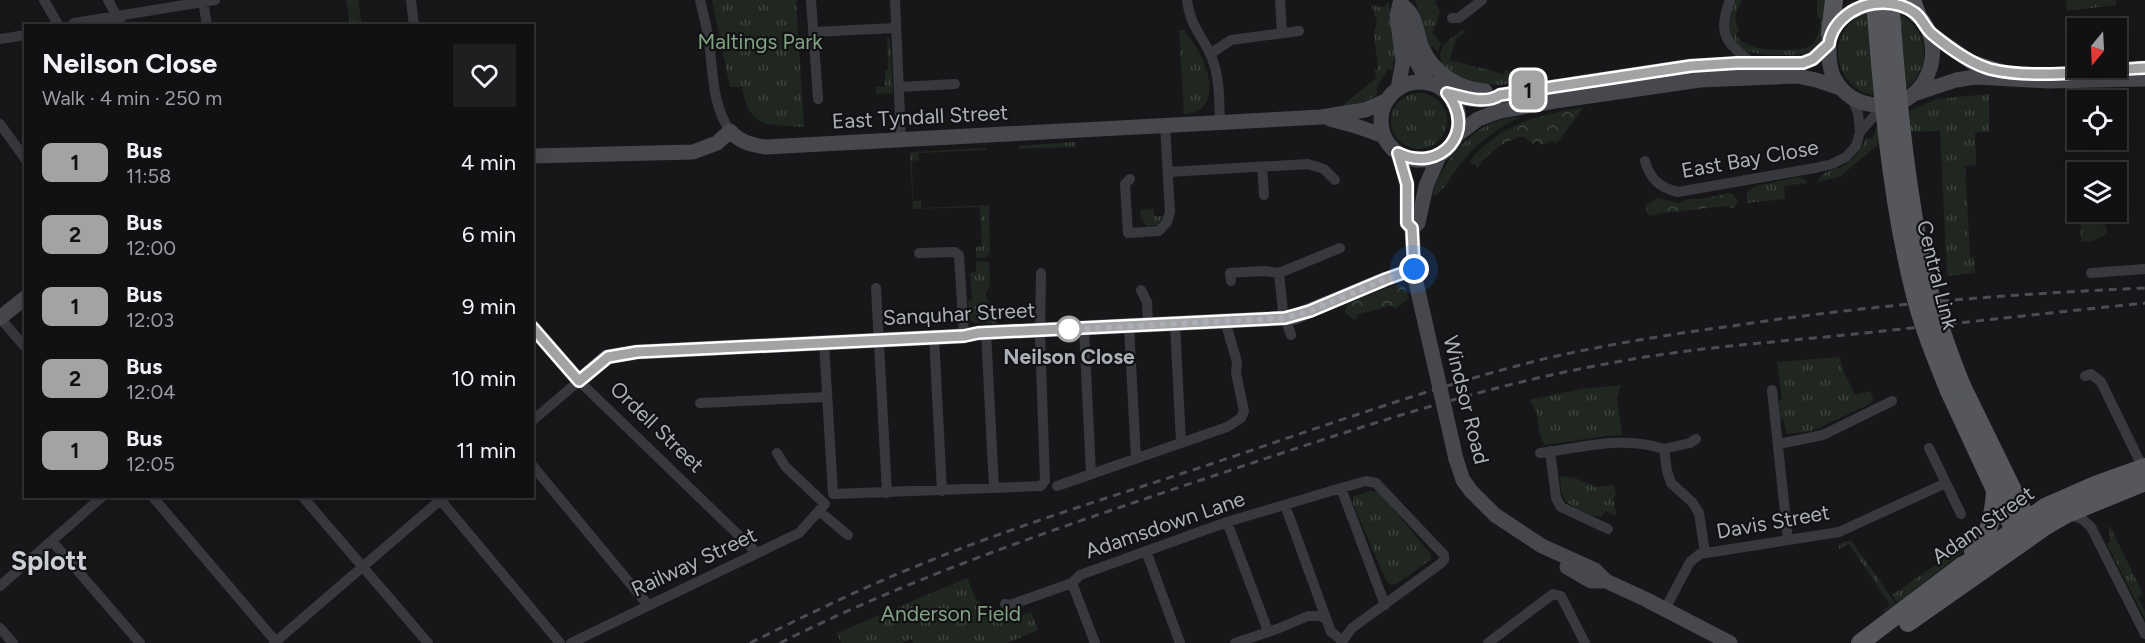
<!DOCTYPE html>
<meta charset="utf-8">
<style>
:root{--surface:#111113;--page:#1e1f21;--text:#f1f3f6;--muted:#9c9da0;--line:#303133}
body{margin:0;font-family:Figtree,sans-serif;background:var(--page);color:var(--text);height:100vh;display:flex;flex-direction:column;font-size:22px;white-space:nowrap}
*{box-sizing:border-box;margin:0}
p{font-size:20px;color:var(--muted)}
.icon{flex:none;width:33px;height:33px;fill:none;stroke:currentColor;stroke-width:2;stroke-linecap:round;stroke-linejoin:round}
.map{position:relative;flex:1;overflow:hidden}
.drawer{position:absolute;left:24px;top:24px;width:510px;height:474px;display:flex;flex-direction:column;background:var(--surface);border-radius:0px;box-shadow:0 6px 24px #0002,0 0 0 2px var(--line)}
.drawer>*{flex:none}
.badge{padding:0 12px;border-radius:9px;font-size:21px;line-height:39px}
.needle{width:39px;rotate:198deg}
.buttons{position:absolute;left:2067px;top:18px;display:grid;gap:12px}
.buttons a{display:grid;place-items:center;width:60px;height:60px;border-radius:0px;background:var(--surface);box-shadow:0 6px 24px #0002,0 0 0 2px var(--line);font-size:30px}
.you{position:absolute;width:30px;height:30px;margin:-15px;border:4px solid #fff;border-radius:50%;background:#1a73e8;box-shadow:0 0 0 9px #1a73e833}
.map>.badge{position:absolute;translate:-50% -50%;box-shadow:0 0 0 3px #fff}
.round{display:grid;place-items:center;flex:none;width:63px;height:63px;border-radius:0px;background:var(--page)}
.summary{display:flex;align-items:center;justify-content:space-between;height:102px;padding:0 18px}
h1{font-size:28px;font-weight:700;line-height:45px}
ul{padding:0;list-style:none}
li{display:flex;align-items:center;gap:18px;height:72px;padding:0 18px}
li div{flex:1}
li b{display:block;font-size:22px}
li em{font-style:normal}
li .badge{min-width:66px;font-weight:700;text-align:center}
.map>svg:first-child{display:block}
</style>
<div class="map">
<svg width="2145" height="643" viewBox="0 0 2145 643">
<defs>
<pattern id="grass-tufts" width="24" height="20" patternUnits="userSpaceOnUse" patternTransform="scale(1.5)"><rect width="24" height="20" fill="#1f2720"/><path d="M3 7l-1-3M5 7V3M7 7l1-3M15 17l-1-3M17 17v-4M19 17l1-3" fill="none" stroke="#3d443e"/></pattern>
<pattern id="forest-crowns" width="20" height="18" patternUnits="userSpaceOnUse" patternTransform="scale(1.5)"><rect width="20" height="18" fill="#1f2720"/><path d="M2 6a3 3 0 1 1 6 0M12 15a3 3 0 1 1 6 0" fill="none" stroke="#3d443e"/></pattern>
</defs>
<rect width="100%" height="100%" fill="#171719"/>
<path fill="url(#grass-tufts)" d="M346 0H358L362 25H350Z
M712 0H796L804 127C767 124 750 130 742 87H730Z
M1415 0H1438L1435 2 1440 11 1437 24 1432 32 1441 43 1438 52 1433 46 1430 48Z
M1734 0H1742C1737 10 1732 18 1739 29L1736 36C1742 42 1749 46 1757 48 1768 50 1801 52 1810 46 1818 40 1820 29 1821 19L1817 17V0H1825C1824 12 1825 37 1819 46 1810 59 1761 56 1747 51 1735 47 1725 30 1727 17 1728 12 1732 5 1734 0Z
M2066 0H2116V5L2067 11Z
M1389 2 1396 51 1392 70 1388 69 1376 89 1378 93C1367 103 1357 104 1342 106L1376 78 1375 70 1378 69 1374 33 1377 21 1371 5 1382 7Z
M1838 53a43 43 0 1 1 86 0a43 43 0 1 1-86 0Z
M1179 30H1184C1189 38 1196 45 1200 54 1211 76 1219 112 1184 114Z
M1462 30 1466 31 1456 39 1450 60 1504 74 1505 70 1538 79 1500 85 1481 84 1460 78 1442 64 1440 55 1443 45Z
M887 36 890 39 893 93 876 94V87H885V70L888 69Z
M1391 121a28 28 0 1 1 56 0a28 28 0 1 1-56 0Z
M1989 94V132H1975L1976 165 1965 166 1970 257H1974L1975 273 1947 276 1940 131 1911 132 1881 142 1841 176 1818 182C1823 170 1831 171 1841 167 1853 161 1861 150 1866 138H1872L1879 125 1936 99Z
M1521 117C1496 128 1476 144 1459 166 1451 175 1446 188 1436 195L1432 194C1441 167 1462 138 1488 125 1499 119 1510 118 1521 117Z
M1076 142V147L1019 149V146Z
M986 148V150L919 153V160L912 161 913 201H921V208L989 205 990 252 987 257 976 258V247L982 246 980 207 913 209 910 152Z
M1799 177 1806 180 1807 183 1784 186 1785 199 1747 203V192L1755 186Z
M1154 209V216H1164L1157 225 1147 226 1141 218 1140 210Z
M2080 215C2093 216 2109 218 2107 234L2093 241 2081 242Z
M976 261 989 262 990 285 986 292V296L997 320V324L975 323 970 320 968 301 972 300 970 273 976 272Z
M1840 357 1842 368 1855 395 1870 391 1873 398 1872 403 1812 431 1787 434 1783 419 1780 420 1779 401 1782 400 1777 362Z
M1621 385 1617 399 1622 435 1605 436 1544 445 1539 432 1537 413 1529 400 1582 389Z
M1560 476 1575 478 1596 487 1614 485 1616 496 1613 497 1616 513 1615 516 1606 511 1601 517C1591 516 1566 506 1563 496 1560 490 1561 482 1560 476Z
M1369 491H1376L1382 495 1431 555 1430 560 1395 585 1389 584 1385 578 1353 503V497Z
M2109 524 2143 594 2138 597 2145 612V619L2107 544 2110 542Z
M1851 540 1896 604 1884 612 1883 611 1889 606V603L1849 544 1839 549V544Z
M1966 544V549L1898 603 1892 595Z
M967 578 976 600 998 613 1011 609 1015 618 1031 612 1038 630 1007 643H913L911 639 902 643H841L837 633Z"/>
<path fill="url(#forest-crowns)" d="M1583 108 1557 143 1551 141 1541 145 1536 141 1533 144 1524 137H1520C1501 143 1490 151 1478 167L1469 162C1497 125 1540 114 1583 108Z
M1729 193 1733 194 1738 201 1733 208 1727 206 1663 213 1649 216 1645 206 1658 198 1679 203 1687 199H1701Z
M1395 285C1407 284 1406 293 1409 298L1395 309 1392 306C1382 306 1371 313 1358 314L1355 320 1345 313 1347 304Z"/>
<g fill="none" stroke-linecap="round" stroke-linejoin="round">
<path stroke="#38393e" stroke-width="10" d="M44 0 59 26
M108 0 122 26
M203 0 207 26
M411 0 414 26
M700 0C703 14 707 27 709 41 713 72 712 105 730 131
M811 0 818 99
M895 0 901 140
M1187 0C1191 30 1204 36 1213 61 1220 80 1219 102 1220 122
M1280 0 1282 33
M1730 0C1717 33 1725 43 1753 63
M1452 18H1459L1482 0
M74 23 215 0
M813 32 896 28
M0 39 26 35
M1210 54 1231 40 1299 31
M900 87 955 84
M1852 98 1858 113 1860 132
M0 124 26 160
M1645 161C1650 179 1660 188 1678 192L1815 168 1832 164 1846 157 1856 146 1860 132 1883 106
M1262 167 1264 195
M1168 172 1308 164 1324 169 1335 180
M1130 179 1125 184 1128 233 1159 231 1167 222 1170 212 1165 125
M919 253 955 252 959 255 964 336
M2091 273 2145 269
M1231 281 1230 273 1264 271 1279 273
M876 288 887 493
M1141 290 1147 302 1148 325
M0 318 26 348
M1175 324 1181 443
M1129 327 1136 458
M1084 329 1091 474
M986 332 994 488
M1291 335 1283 312 1279 273 1340 248
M934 337 942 491
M824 343 833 494 1041 486 1045 481 1040 336 1041 273
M2085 376 2091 374 2101 382 2143 468
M1772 390 1788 540
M700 403 827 397
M532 421 579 381 757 553
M1779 444 1823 435 1892 401
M1929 448 1961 514
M1664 449 1690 443 1696 439
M1550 451 1556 498 1561 507 1608 529
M1540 453C1582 448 1623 435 1664 449L1667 471 1671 483 1692 502 1699 513 1705 553
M532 465 648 605
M1057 486 1227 427 1241 418 1244 411 1236 373 1237 362 1225 321
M152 496 277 643
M302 496 428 643
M438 497 560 643
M1285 505 1331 632 1342 640
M819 511 848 535
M2068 514 2082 519 2091 527 2145 634
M1227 522 1268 631
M52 541 140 643
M1146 551 1180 643
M1072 583 1095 643
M0 586 103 496
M1005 604 1010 605 1072 583 1080 575 1227 522 1341 488
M1665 609 1690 562 1700 554 1839 532 1946 483
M0 628 13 643
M274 643 445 496
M571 643 799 533 825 504 785 466 777 453
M1235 643 1277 629 1308 616H1320L1325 618
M1341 643 1352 628 1440 564 1444 560V555L1376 483 1366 481 1341 488 1385 605
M1488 643 1553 594 1561 596 1585 643"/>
<path stroke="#47484e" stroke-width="15" d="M1882 2C1889 3 1898 3 1905 6 1955 31 1932 112 1876 105 1862 104 1849 98 1840 87 1832 78 1829 65 1829 53 1829 47 1828 40 1830 35 1837 14 1863 5 1882 2Z
M1400 3C1404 7 1410 11 1412 16 1417 26 1418 38 1422 48 1434 73 1458 89 1485 91
M1405 26 1413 55 1428 83
M1930 33 1971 62 2003 72
M2084 71 2145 68
M1381 121a39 39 0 1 1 78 0a39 39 0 1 1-78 0Z
M1398 89 1403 61 1397 16 1400 3
M1447 93C1463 98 1485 105 1500 95L1691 66 1803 63 1813 59 1829 44
M1917 93 1956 80 1975 77 2049 81 2145 79
M1330 119 1356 126 1384 136
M1457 135 1478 119 1500 111 1555 101 1700 80 1797 76 1816 80 1840 88
M1398 153 1407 184V223L1412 229
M532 156 693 152 717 143 730 131C740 142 751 145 766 147L1321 117 1365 110 1386 101
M1415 278 1412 229 1418 223 1426 186 1440 154
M0 318 26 297
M532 327 579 381 607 357 637 352 964 336 978 333 1285 318 1294 317 1386 279 1414 269
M1456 459 1463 480 1471 491 1495 515 1542 546 1595 570 1606 581 1645 599 1730 643
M1567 567 1591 581H1606"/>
<path stroke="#55575d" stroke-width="18" d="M1912 0 1917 14
M1830 34 1834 0
M1962 386 2027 519 2030 531
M1949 391 2007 516 2014 529 2023 536
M1973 552C1990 535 1993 516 1995 493
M1908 623 2046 526 2067 514 2145 482
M1860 643 1963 565 1972 561 2045 507 2095 485 2145 467"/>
<path stroke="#4c4d53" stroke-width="3" stroke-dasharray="8 6" stroke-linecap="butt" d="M750 643C809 614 868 585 929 561 1021 524 1117 495 1211 464 1324 426 1437 385 1552 357 1611 344 1671 334 1732 326 1869 305 2007 294 2145 288
M780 643C916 575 1055 529 1198 481 1337 435 1476 386 1622 361 1699 347 1777 342 1855 334 1952 324 2048 313 2145 303"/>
<path stroke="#47484e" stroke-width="15" d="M1415 278 1456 459"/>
<path stroke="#55575d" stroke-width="18" d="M1875 0C1882 95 1891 199 1914 291 1922 325 1936 359 1949 391
M1890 0C1896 80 1903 162 1918 241 1927 291 1943 339 1962 386"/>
</g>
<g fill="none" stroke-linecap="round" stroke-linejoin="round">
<defs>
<path id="line" d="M532 327 579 381 608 357 637 352 964 336 978 333 1285 318 1310 311 1386 279 1414 269 1412 228 1407 223V184L1398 153C1441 174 1478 131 1447 93 1463 97 1485 105 1500 95L1691 66 1737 63H1803L1813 59 1829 44C1831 30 1839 20 1851 12 1870 0 1897 0 1915 13 1922 18 1925 28 1932 34 1949 48 1969 63 1990 69 2032 80 2100 70 2145 68"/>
</defs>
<use href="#line" stroke="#fff" stroke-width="14"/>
<use href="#line" stroke="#a3a3a5" stroke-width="9"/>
<path stroke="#aaafb8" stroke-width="6" stroke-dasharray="0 10.8" d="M1069 329 1062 330 1285 318 1310 311 1386 279 1414 269"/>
</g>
<circle fill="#fff" stroke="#a3a3a5" stroke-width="3" cx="1069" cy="329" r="12"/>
<g text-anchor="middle" stroke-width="4.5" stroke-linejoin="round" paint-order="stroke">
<g font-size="21" fill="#82a284" stroke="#121214">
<text x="760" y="49">Maltings Park</text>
<text x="951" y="621">Anderson Field</text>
</g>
<g font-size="21" fill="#aaafb8" stroke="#121214">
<text transform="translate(920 117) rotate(-3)" y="7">East Tyndall Street</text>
<text transform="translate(1750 159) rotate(-10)" y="7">East Bay Close</text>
<text transform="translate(1937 275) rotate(76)" y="7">Central Link</text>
<text transform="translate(959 314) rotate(-3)" y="7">Sanquhar Street</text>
<text transform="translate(1466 400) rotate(76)" y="7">Windsor Road</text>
<text transform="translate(657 427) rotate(44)" y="7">Ordell Street</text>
<text transform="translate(1773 522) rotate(-10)" y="7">Davis Street</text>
<text transform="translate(1165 525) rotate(-19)" y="7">Adamsdown Lane</text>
<text transform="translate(1983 525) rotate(-35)" y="7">Adam Street</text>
<text transform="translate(694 562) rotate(-25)" y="7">Railway Street</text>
</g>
<g font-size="21" font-weight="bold" fill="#aaafb8" stroke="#121214">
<text x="1069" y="364">Neilson Close</text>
</g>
<g font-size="27" font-weight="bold" fill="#cbced5" stroke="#121214">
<text x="49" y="570">Splott</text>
</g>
</g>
</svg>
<div class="buttons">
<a><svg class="needle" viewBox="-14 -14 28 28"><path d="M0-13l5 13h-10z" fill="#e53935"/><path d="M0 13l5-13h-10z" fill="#9c9da0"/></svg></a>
<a><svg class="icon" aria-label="locate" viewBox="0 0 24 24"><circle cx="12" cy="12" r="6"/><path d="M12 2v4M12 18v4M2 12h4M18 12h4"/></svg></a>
<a><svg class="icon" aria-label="layers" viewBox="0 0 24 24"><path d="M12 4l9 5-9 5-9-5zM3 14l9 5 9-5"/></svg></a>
</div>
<div class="you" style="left:1414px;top:269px"></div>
<b class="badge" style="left:1528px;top:90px;background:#a3a3a5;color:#111">1</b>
<section class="drawer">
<div class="summary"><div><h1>Neilson Close</h1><p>Walk · 4 min · 250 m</p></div><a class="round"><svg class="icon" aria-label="heart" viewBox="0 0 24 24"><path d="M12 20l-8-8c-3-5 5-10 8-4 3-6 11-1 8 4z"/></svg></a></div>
<ul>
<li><span class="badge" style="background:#a3a3a5;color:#111">1</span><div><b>Bus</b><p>11:58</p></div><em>4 min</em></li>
<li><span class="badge" style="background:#a3a3a5;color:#111">2</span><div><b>Bus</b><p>12:00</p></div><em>6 min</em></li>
<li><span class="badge" style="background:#a3a3a5;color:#111">1</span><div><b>Bus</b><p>12:03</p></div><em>9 min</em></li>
<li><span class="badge" style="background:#a3a3a5;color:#111">2</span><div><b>Bus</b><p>12:04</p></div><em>10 min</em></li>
<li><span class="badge" style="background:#a3a3a5;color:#111">1</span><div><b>Bus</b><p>12:05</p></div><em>11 min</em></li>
</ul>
</section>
</div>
